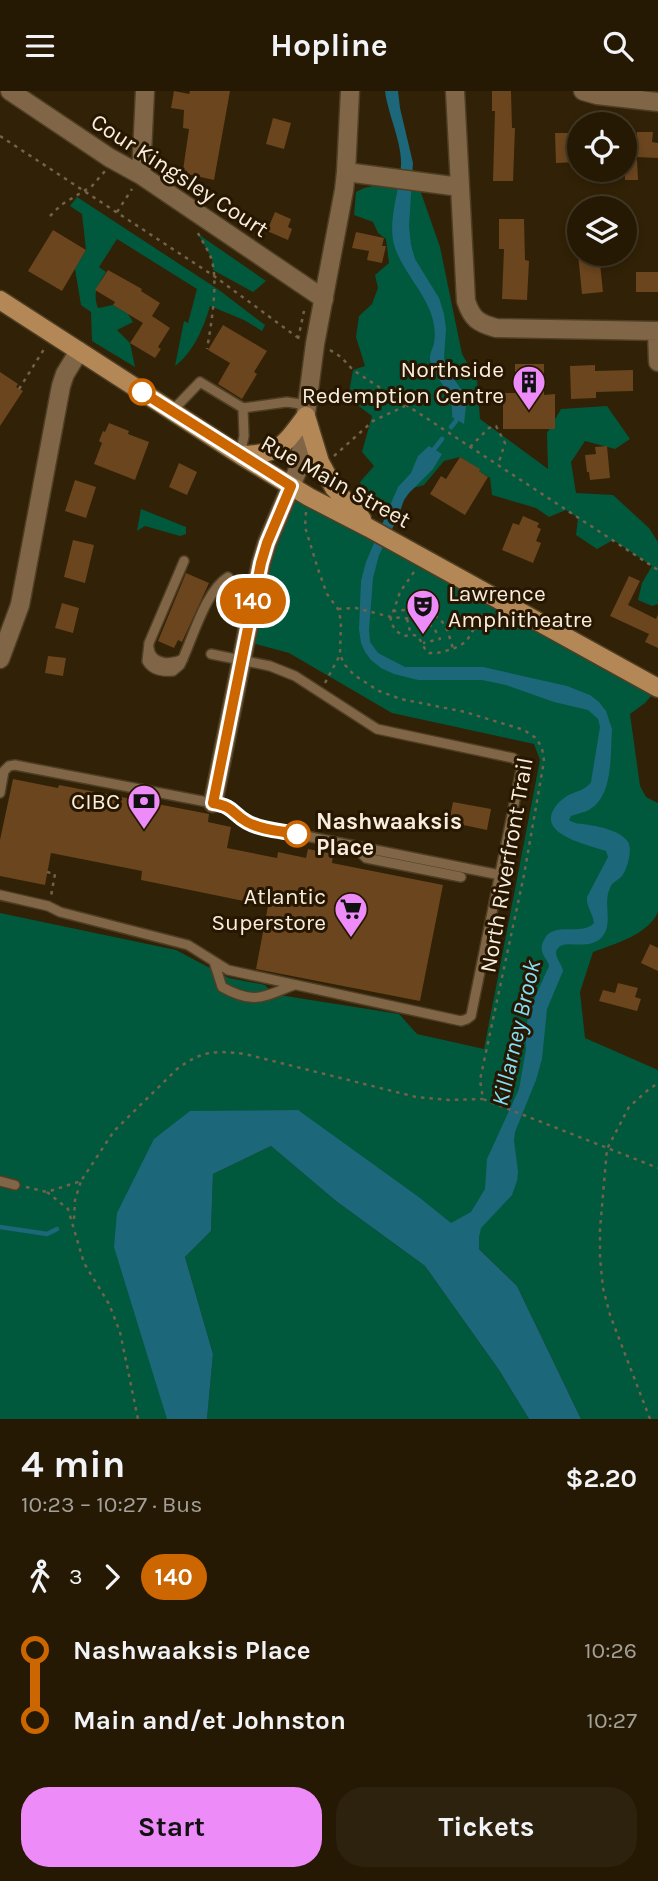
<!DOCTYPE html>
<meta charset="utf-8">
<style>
:root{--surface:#251904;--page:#2d220e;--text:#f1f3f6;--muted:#a3a09a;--line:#423826;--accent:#ed8cf9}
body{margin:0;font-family:Karla,sans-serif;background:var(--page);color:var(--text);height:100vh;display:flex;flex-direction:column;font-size:26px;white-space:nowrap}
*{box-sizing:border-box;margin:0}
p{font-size:23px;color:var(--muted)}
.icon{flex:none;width:38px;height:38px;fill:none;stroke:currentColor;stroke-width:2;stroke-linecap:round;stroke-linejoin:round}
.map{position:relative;height:1328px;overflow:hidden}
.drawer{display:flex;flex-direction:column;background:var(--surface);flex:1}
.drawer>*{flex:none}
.badge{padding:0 14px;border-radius:23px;font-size:24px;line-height:46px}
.controls{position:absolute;left:567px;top:21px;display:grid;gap:14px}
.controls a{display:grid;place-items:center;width:70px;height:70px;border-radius:50%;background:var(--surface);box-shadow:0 4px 10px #0003,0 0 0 2px var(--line);font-size:35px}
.map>.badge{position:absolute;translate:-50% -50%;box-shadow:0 0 0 4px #fff}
.legs{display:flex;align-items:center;gap:10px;height:77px;padding:0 21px;font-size:23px}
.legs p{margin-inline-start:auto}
.head{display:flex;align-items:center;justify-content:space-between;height:119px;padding:0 21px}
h1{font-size:38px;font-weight:700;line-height:52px}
.primary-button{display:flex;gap:14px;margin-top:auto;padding:14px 21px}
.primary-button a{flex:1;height:80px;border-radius:28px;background:var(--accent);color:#111;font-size:28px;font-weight:700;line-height:80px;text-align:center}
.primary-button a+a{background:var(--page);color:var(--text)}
ul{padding:0 21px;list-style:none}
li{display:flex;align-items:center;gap:24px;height:70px;font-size:26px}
li i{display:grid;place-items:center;width:10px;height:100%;margin:0 9px;background:currentColor}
li i::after{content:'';width:18px;height:18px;margin:-9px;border:5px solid;border-radius:50%;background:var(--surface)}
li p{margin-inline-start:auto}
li:first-child i{background:linear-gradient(#0000 50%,currentColor 0)}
li:last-child i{background:linear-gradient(currentColor 50%,#0000 0)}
header{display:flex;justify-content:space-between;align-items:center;height:91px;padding:0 21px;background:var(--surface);font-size:32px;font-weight:700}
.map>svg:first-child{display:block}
</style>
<header><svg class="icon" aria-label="menu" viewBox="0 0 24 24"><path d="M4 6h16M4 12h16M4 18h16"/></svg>Hopline<svg class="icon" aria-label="search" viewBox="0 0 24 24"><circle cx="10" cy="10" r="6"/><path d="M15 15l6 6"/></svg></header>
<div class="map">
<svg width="658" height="1328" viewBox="0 0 658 1328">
<rect width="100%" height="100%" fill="#312106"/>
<path fill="#00593d" d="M373 95 420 99 440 156 462 263 477 289 480 328 548 378 547 342 561 318 607 315 630 348 615 358 585 350 571 371 576 402 613 404 649 437 658 451V513L652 515 638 509 642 492 652 475 613 449 597 458 576 444 578 427 566 419 549 426 536 417 492 404 490 387 479 380V378L460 366 444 370 424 394 402 400 392 424 363 405 360 391 374 375 362 361 372 325 348 307 353 279 365 275 356 246 359 225 372 213 378 197 375 184 389 172 386 148 378 142 373 131 354 124 356 101 364 97Z
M77 106 219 199 265 234 262 240 244 229 210 215C204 236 193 262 175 275L184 230 188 232 197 198 117 148 99 176 106 181C98 194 92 202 98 217L113 214 128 223 133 231 117 239 130 252 135 276 92 250 91 221 81 214 75 178 86 159 82 123 70 115Z
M198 143 266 190 253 201 213 179 212 168Z
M291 395 658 597 645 612 630 623 640 695 646 706 658 712V821C648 844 614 853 593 861L580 901 585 947 658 979V1328H581L517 1195 467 1146 292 1019 153 1080 179 1328H0V822L176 859 229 887 265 894 273 903 399 923 417 943 484 958 540 669 534 653 392 622 289 562 245 550Z
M141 418 186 436V443L180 445 145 435 137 440Z
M271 1055 336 1110 425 1175 499 1279 529 1328H207L213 1263 185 1166 211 1140 213 1083Z"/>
<path fill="#1c6779" d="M385 0H398L400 17 413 72 409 135 411 154 415 168 439 207 444 223 446 238 444 267 447 278 463 301 466 315 464 333 452 326C454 302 439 293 431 273 428 265 432 260 434 252 436 243 434 229 430 220 421 196 398 175 393 149 389 124 400 98 401 74 402 51 388 24 385 0Z
M429 355 442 363 433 378 409 402 404 409 398 426 379 464 373 487 369 539 370 551 378 562 405 576H483L567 595 590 604 599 611 606 620 612 638C610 664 614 707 587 720 582 722 576 723 571 725L569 729C576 734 581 732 589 734 601 736 621 740 628 751 633 758 627 780 621 786 617 790 612 791 610 797 602 813 615 835 600 848 587 859 567 849 559 856 551 863 562 872 563 880L547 918 542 968 536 989 515 1041 514 1050 518 1080 517 1090 512 1104 481 1137 479 1146V1158L517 1195 581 1328H529L499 1279 425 1175 336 1110 271 1055 213 1083 211 1140 185 1166 213 1263 207 1328H167L114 1156 117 1122 154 1048 190 1020 298 1019 420 1107 451 1132 471 1121 485 1098 487 1068 519 998 526 959 525 940 531 915 549 875C548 869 543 866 542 860 541 856 542 853 544 849 553 829 581 846 594 832 593 822 586 816 587 806L608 766 606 760C590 754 543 745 552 722 555 714 561 709 567 705 576 700 586 699 591 691L600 636 598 628 588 619 554 611 506 594 482 589H418L394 583 381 577 371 569 365 561 361 552 359 538 361 490 366 471 398 396 411 382 418 365Z"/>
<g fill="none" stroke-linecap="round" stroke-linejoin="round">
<path stroke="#1c6779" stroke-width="4.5" d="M451 336 456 330 457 326
M431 362 442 348
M0 1136 47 1143 57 1138"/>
</g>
<path fill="#6b451d" d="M174 0 189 3 190 0H230L214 89 187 83V80L183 79 189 38 183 37 184 19 171 17Z
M492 0H511L512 37H515L513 90H493L495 20H492Z
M273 27 291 32 284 58 266 53Z
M637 41H653L652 51 658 52V67L636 66Z
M555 42H577V71L556 72Z
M637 69 638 89H625V70Z
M275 121 291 128 288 136 292 138 288 149 267 140Z
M499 128H524L525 169 529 170 527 209 502 208 504 158H499Z
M53 139 86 159 62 200 28 180Z
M356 141 384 147 382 155H386L382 172 367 169 369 160 352 157Z
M578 163H599L603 201 582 203Z
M108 179 142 198 141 200 160 212 152 225 170 237 158 256 161 258 155 267 130 252 143 232 113 214 115 211 95 199Z
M636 181H658V201H636Z
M223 234 267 260 254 281 257 283 242 308 218 293 230 272 208 259Z
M515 273H544V304L555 303V338H503V302H515Z
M595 274V280L633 279V300L596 301V307L571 308 570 275Z
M0 281 18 293 16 296 23 300 0 335Z
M109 332 129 340 128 343 149 351 135 389 94 373 102 352 99 350 103 340 105 341Z
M607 355 610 387 590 389 589 381H587L585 364 596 363 595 356Z
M460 366 480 378 479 380 488 386 465 424 430 403 441 385 446 388Z
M179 372 197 381 187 404 169 396Z
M75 389 96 396 86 427 65 420Z
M523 425 539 432 537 436 541 438 536 450 541 452 533 472 502 459 513 432 519 434Z
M73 449 94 454 85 492 64 486Z
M186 482 209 492 182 551 178 549 174 557 158 550Z
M629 485 640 490 628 514 656 528 658 523V557L645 551 649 543 610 525Z
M62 512 79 517 73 542 55 537Z
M48 565 66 567 63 585 45 582Z
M13 688 58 697 59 694 209 723 208 731 231 736 227 757 277 767 278 761 306 767 308 758 333 763 332 772 443 794 420 910 256 878 268 815 141 789 142 780 51 762 45 794 0 785V749Z
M453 711 491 718 487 739 449 731Z
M650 853 658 857V880L641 872Z
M618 892 638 897 635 906 641 908 637 920 599 910 603 899 615 902Z"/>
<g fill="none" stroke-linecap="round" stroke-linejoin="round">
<defs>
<path id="service" d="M172 320 200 291 243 317
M240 364 244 345 243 317 287 311 307 314
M184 470 149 552 147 570C152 579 163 581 173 580L180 574C192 550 205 500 228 486
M149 557C151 574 171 574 183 568
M0 702 4 680 9 675 15 674 223 714C236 719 243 730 256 735L500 784
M355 756 366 767 461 786
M0 804 48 815 60 821 188 854 228 879 461 930 467 928 471 925 521 679 517 670 513 667 377 638 295 585 270 575 211 563
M214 871 222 896C254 914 263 906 294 894
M0 1090 15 1094"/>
<path id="minor" d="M10 0 110 67 141 84 324 208
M455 0 466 210C472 228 478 232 496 237L658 240
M583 0 597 4 658 11
M346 81 460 96
M141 84 145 0
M657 240 658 271
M0 568 20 514 61 295 65 283 79 260
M213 712 261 472 267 452 291 395"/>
<path id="tertiary" d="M291 395 299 376 315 253 344 99 346 81 350 0"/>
<path id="secondary" d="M0 209 240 364 309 406 369 437 658 597
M306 325 320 371 334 397 362 428
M240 364C281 363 282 356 306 325"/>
</defs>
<use href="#service" stroke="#4d3e24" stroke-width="12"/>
<use href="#minor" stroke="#4d3e24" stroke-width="21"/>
<use href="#tertiary" stroke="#4d3e24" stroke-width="21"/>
<use href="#secondary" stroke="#4d3e24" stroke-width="21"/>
<path stroke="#71634b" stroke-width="2.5" stroke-dasharray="3.5 5" stroke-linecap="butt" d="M0 45 214 185 301 249
M117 121 132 98
M50 125 61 114 92 95 105 80
M198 142C202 150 208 159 211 167 219 189 211 235 207 258
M298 248 304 220
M330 259 341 266 353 279 658 479
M19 298 46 255
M470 356 489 337 496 335 505 352 498 374
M334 365 373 330 405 315
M306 421 305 436 318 478 327 503 338 518 341 530 340 564 345 574 354 584 379 600 401 608 465 621 524 639 536 647 542 657 544 670 524 784 480 989 483 1008 658 1077
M414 481 400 501 390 530 396 540 404 545 413 544 418 545 425 558 429 562H437L453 558 466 551 484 521
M338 518 356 517 391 526 423 529 434 537 440 548 423 552
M393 520C410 518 435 517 445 535 449 541 450 550 453 557
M407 528 411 544
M325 592 340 564
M47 781 55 783 51 805
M26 1096 47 1101 81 1090 114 1040 177 978C201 960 216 959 245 963L416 1006 449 1009 483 1008
M47 1101 68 1118 84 1172 109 1213 120 1241 138 1328
M74 1128 75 1109 81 1090
M650 1328 610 1224 603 1197 600 1167V1138L607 1058 629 1016 648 999 658 992"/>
<use href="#service" stroke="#806546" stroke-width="9"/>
<use href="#minor" stroke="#806546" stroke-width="18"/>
<use href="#tertiary" stroke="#806546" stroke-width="18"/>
<use href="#secondary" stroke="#b48856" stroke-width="18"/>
</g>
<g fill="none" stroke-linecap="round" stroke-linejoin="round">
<defs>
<path id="line-1" d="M142 301 291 395 267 452 261 472 213 712C235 716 231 722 247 731 261 739 281 740 297 743"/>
</defs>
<use href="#line-1" stroke="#fff" stroke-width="16"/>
<use href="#line-1" stroke="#c60" stroke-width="10"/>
</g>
<defs>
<symbol id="building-pin" viewBox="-11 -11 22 30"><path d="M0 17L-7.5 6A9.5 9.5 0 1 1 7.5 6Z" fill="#ed8cf9" stroke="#271700"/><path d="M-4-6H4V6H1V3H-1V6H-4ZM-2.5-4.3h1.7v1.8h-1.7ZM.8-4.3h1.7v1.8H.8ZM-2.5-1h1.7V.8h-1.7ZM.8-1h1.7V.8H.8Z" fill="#111"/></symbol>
<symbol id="theatre-pin" viewBox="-11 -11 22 30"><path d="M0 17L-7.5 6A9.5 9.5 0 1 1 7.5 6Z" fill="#ed8cf9" stroke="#271700"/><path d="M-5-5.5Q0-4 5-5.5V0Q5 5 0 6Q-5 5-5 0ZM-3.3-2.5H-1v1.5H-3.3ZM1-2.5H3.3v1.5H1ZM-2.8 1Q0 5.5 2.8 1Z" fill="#111"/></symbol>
<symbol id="bank-pin" viewBox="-11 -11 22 30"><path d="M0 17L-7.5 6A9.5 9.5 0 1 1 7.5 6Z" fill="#ed8cf9" stroke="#271700"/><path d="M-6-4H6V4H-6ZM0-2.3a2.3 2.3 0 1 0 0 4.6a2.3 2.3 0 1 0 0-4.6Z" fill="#111"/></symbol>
<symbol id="supermarket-pin" viewBox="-11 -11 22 30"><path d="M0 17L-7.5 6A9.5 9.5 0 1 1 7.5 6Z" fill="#ed8cf9" stroke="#271700"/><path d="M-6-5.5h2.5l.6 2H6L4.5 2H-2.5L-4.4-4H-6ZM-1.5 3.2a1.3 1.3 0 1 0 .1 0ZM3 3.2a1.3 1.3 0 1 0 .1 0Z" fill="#111"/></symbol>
</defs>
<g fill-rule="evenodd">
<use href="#building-pin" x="510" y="272" width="38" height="52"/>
<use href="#theatre-pin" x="404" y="496" width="38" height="52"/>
<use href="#bank-pin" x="125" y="691" width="38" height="52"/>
<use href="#supermarket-pin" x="332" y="799" width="38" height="52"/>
</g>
<g fill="#fff" stroke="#c60" stroke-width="3.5">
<circle cx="142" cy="301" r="12"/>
<circle cx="297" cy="743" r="12"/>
</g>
<g text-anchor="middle" stroke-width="6" stroke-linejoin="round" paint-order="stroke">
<g font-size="23" fill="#f8edde" stroke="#271700">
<text transform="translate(180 84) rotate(33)" y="8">Cour Kingsley Court</text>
<text transform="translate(336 390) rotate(29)" y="8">Rue Main Street</text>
<text transform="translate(506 774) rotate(-80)" y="8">North Riverfront Trail</text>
</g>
<g font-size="23" fill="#f8edde" stroke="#271700" text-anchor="end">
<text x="504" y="286">Northside<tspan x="504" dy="26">Redemption Centre</tspan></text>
<text x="448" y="510" text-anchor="start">Lawrence<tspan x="448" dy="26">Amphitheatre</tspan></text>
<text x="120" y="718">CIBC</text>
<text x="326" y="813">Atlantic<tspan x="326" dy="26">Superstore</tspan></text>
</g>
<g font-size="23" font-weight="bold" fill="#f8edde" stroke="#271700" text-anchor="start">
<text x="316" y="738">Nashwaaksis<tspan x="316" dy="26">Place</tspan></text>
</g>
<g font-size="24" font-style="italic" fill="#84dff8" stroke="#271700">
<text transform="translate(516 942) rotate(-77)" y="8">Killarney Brook</text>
</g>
</g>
</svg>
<div class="controls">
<a><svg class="icon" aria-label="locate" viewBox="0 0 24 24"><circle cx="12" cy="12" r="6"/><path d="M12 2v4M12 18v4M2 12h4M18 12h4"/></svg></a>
<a><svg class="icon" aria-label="layers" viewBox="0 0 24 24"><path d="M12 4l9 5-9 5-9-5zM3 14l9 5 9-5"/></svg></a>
</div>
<b class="badge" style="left:253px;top:510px;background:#c60;color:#fff">140</b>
</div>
<section class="drawer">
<div class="head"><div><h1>4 min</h1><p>10:23 – 10:27 · Bus</p></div><b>$2.20</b></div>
<div class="legs"><svg class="icon" aria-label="walk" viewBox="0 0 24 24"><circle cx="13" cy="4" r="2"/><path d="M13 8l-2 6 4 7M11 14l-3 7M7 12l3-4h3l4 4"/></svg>3<svg class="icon" aria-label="forward" viewBox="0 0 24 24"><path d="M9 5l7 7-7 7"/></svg><b class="badge" style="background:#c60;color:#fff">140</b></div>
<ul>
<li><i style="color:#c60"></i><b>Nashwaaksis Place</b><p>10:26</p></li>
<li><i style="color:#c60"></i><b>Main and/et Johnston</b><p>10:27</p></li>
</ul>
<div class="primary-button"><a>Start</a><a>Tickets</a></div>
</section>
